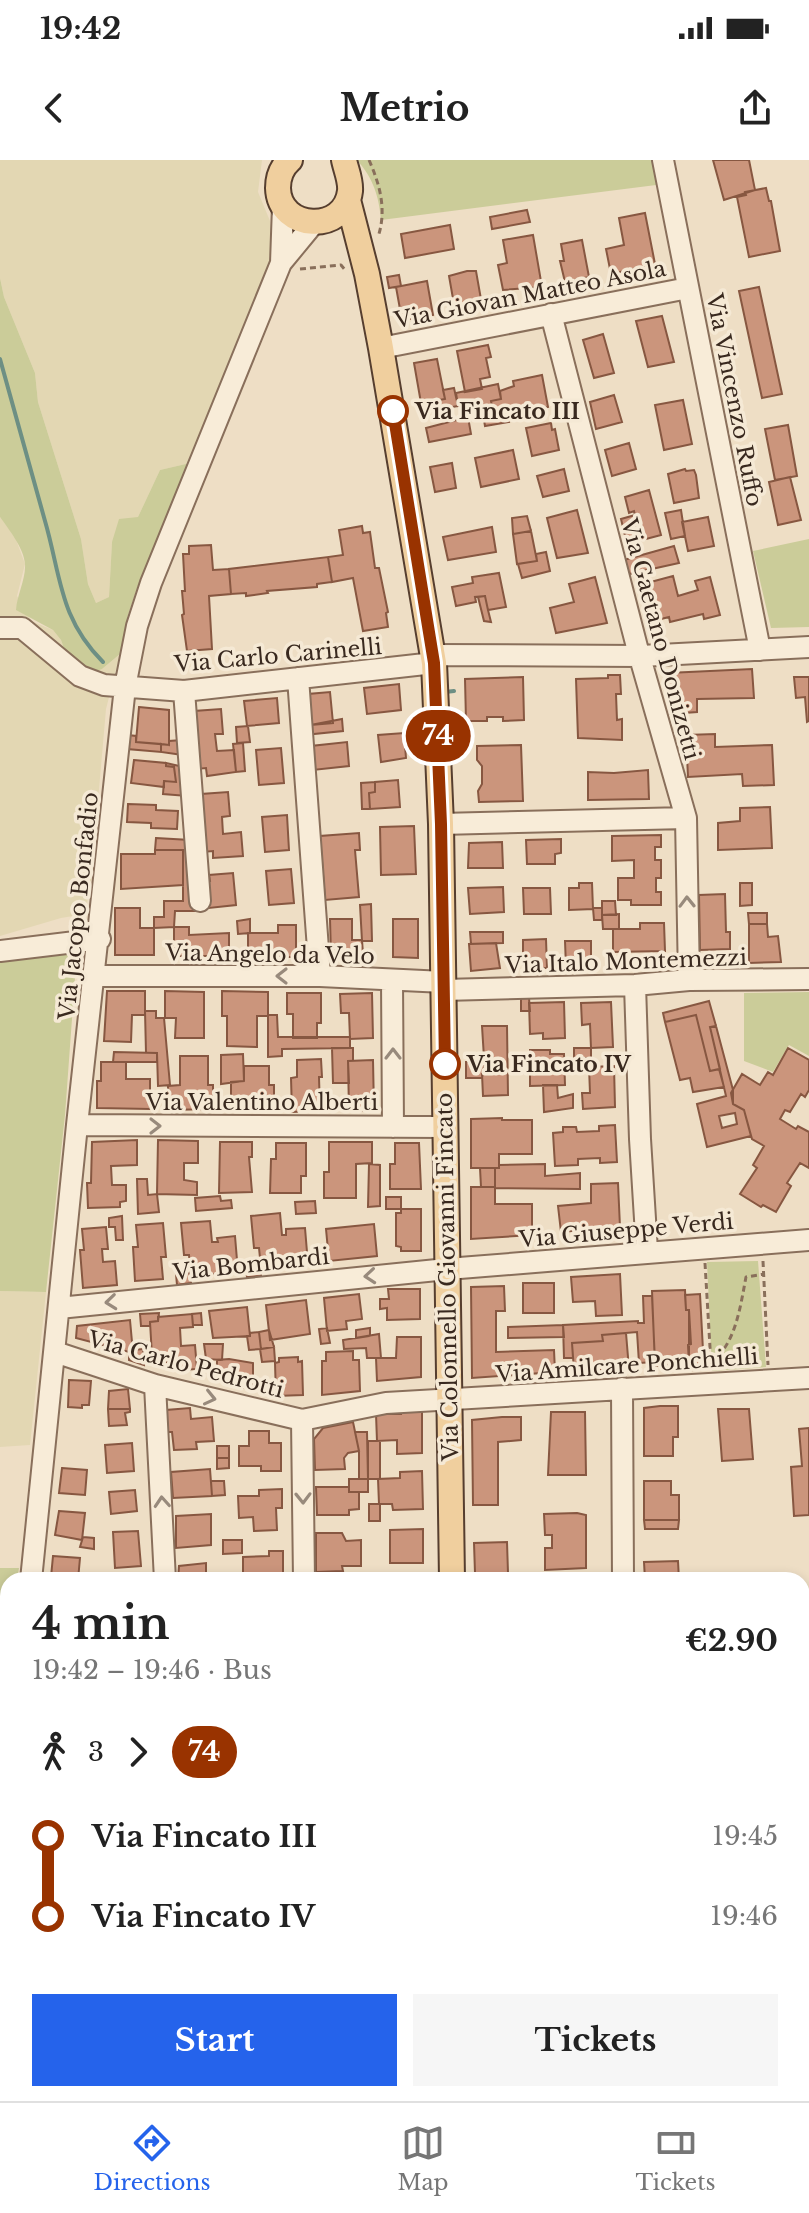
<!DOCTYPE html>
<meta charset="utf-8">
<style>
:root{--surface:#fff;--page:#f6f6f6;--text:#222;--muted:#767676;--line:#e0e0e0;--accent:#2563eb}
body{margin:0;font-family:"Libre Baskerville",serif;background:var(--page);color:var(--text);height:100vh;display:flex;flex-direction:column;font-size:30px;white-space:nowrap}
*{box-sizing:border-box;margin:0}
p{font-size:26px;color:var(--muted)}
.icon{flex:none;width:44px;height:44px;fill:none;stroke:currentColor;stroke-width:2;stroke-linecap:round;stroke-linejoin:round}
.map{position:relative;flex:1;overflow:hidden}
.drawer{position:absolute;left:0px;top:1412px;width:810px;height:530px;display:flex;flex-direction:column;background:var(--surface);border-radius:24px 24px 0 0;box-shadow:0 4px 12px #0003}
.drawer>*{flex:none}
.badge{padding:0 16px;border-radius:26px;font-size:28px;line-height:52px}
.map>.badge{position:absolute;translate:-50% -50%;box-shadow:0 0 0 4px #fff}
.legs{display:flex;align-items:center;gap:12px;height:88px;padding:0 32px;font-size:26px}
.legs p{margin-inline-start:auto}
.headline{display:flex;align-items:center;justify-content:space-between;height:136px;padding:0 32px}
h1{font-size:44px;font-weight:700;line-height:60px}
.primary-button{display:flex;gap:16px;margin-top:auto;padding:16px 32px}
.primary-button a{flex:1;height:92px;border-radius:0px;background:var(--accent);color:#fff;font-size:32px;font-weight:700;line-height:92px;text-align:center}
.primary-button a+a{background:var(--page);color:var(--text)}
ul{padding:0 32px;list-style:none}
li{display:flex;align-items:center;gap:28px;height:80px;font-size:30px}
li i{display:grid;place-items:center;width:12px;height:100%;margin:0 10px;background:currentColor}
li i::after{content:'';width:20px;height:20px;margin:-10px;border:6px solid;border-radius:50%;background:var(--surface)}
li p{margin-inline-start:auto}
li:first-child i{background:linear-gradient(#0000 50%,currentColor 0)}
li:last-child i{background:linear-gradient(currentColor 50%,#0000 0)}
.status{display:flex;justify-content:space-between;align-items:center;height:56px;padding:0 40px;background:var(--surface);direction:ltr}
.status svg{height:22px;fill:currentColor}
header{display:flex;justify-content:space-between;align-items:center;height:104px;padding:0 32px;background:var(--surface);font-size:36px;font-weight:700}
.menu{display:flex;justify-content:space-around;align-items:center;height:112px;border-top:2px solid var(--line);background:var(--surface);font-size:22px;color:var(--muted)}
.menu a{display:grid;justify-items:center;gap:4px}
.menu .active{color:var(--accent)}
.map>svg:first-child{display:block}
</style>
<div class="status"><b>19:42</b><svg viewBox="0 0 49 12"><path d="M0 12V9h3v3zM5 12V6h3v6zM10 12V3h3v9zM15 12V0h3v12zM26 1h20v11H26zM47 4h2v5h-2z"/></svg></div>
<header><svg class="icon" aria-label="back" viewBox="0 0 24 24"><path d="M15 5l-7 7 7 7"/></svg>Metrio<svg class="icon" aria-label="share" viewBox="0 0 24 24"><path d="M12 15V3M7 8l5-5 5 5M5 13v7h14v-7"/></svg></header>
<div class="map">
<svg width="809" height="1941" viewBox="0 0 809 1941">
<rect width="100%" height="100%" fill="#eedec5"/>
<path fill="#e3d7b3" d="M0 0H262L258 32 270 61 273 93 260 137 190 303 160 310 138 357 112 382 109 437 96 443 88 424 81 379 38 242 35 213 4 137 0 118Z
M0 357 15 377 25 404 17 436 31 461 53 470 61 480 67 497 102 509 120 494 106 549 91 721 85 754 61 758 0 776Z
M0 1131 46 1132 30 1285 0 1287Z"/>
<path fill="#cbcc99" d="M357 0H658L664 24 381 60C379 36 373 18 357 0Z
M0 118 4 137 35 213 38 242 81 379 88 424 96 443 109 437 112 382 119 359 138 357 160 310 190 303 137 428 128 455 120 494 102 509 89 513 67 497 61 480 53 470 16 450C17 435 26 419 25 404 24 388 9 370 0 357Z
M809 379V467L771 468 753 391Z
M77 790 65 955 46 1132 0 1131V794Z
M809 832V896L789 885 773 912 744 901V833Z
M758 1101 766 1207 712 1211 707 1102Z
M0 1408H19L17 1420H8V1522L0 1603Z
M387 1934H452V1941H387Z"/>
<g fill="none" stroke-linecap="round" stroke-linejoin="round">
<path stroke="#6d8f84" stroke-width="4" d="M0 199C15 253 30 307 45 361 61 416 59 458 103 502
M445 532 454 531"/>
</g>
<path fill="#cb957c" stroke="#875741" stroke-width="2" fill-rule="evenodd" d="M713 0H749L755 30 724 40Z
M766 28 769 41H771L780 91 749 97 737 37 746 35 745 32Z
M527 50 530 62 492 69 490 57Z
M645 53 655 104 611 114 606 89 624 85 619 58Z
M450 65 454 89 405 98 401 74Z
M533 75 542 127 503 130 498 105 507 103 503 80Z
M582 80 589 117 565 122 560 101H564L561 84Z
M467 111H476L482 145 455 150 449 116Z
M399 115 401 126 389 128 387 117Z
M427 121 433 155 402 160 396 127Z
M759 127 782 234 762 238 739 131Z
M662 156 674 202 648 207 636 161Z
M603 174 614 213 594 218 583 180Z
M488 185 491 197 486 198 490 217 480 219 482 229 465 232 457 191Z
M437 199 445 239 421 243 414 203Z
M542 215 548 247 494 256 491 241 501 239 500 231 514 226 513 221Z
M498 224 501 239 491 241 494 256 507 254 509 262 485 266 481 242 458 246 456 233Z
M454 228 458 246 425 252 423 243 445 239 443 230Z
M614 235 622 262 596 269 590 242Z
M683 240 692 284 664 290 655 245Z
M468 257 471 274 429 282 426 268Z
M551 263 552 270 555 269 559 290 532 296 526 268Z
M788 265 797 316 775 320 765 269Z
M629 283 636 309 612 316 605 290Z
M513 290 519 319 481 327 475 298Z
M452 303 456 328 435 332 430 307Z
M564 309 569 331 543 337 537 316Z
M685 309 686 311 694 310 696 315 699 338 674 343 668 314Z
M790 317 801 360 778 365 769 322Z
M649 330 661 375 627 384 621 359 635 355 634 351 629 353 625 337Z
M577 350 588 393 557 398 547 358Z
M681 350 685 376 671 379 665 353Z
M527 356 531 371 513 374 512 358Z
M708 357 714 386 688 391 682 362Z
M362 366 363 373 370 372 375 408H379L388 452 386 453 388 467 363 471 353 418 332 422 328 397 343 395 339 370Z
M492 367 496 392 448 400 443 377Z
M531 371 537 401 517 404 513 374Z
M211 385 213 410 229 409 231 434 209 436 212 489 187 491 182 455 184 454 182 431H185L183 394H189V386Z
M674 386 679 403 629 414 624 400Z
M546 392 550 411 522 418 518 404 537 401 536 394Z
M328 397 332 422 317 424V427L267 431 268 433 246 436V433L231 434 229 409Z
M499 413 506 447 488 450 485 436 475 437 476 442 456 446 452 427 473 423 472 417Z
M673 416 678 436 698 430 695 421 710 417 720 455 704 459 703 454 670 462 669 457 657 460 647 423Z
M595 417 607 463 556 473 550 448 574 442 569 424Z
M485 436 488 450 491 462 484 461 478 437Z
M752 509 754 538 697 539V552L670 554 668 513Z
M608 515H620L621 534H616L617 560 622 559V580L578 578 576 519 608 518Z
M523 517 524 560 503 561V557H487V561H466L465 519Z
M794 517H809V561L807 562 805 537 796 538Z
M399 524 401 550 367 554 364 528Z
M330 532 333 563 311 565 308 534Z
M277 538 279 563 247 566 244 541Z
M139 547 169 550V585L136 582Z
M221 549 223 574H215L217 591 234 590 236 612 207 616 206 608 197 609 194 551Z
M342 559 343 571 304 575 311 565Z
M248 566 250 582 237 583 236 567Z
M404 573 406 598 381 602 378 575Z
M715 574V587L772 585 774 625 743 626 742 614 688 617 686 575Z
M128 575 136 576V582L161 584V592L127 589Z
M182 580 183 595 161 592V584L169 585V581Z
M347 582 349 606 313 610 311 586Z
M243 583 245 611 236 612 233 584Z
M521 585 523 641 479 642 478 631 482 624V606L477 600V586Z
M281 588 284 623 259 625 256 590Z
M134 600 166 603V606L174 607 176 622 164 621V627L131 623Z
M166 603 184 607 187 636 163 634 164 621 176 622 174 607 166 606Z
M648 610 649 639 588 640V612L614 613Z
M398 620 400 647 370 649 369 633 375 632V622Z
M375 622V632L369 633 370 649H362L361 623Z
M228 632 230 656 222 657 223 674 241 672 243 696 213 698V691L203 692 201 634Z
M128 644 156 645V650L178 651 177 669 151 668V663L127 662Z
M770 647 772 688 718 690V663L740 661V648Z
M287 655 289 690 265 692 262 657Z
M414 666 416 714 381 715 380 667Z
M359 673 360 690H355L359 737 325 740 320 676Z
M661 675V687H655V700H661V718H656V732H661V745H631V740H618V718H634V700L612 701V676Z
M156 678 190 680 196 751H175L174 767 154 768V757H164V741H183V690H155Z
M561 679V693L555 694V704H527L526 680Z
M502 682 503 708H468L469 683Z
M155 690H183V725L121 729V694H155Z
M291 709 294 743 269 745 266 711Z
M233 713 236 745 209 748 207 722 210 721 209 715Z
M579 723H592L593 749 569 750V728H579Z
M740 723H752V745L740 746Z
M503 727 504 752 470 754 468 728Z
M523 728H550L551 754H524Z
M725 734 726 772H730V789L700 790 699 735Z
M602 741H615L616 755H602Z
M371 744 372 781H362L360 745Z
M115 748H140V768H154V795H115Z
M593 748H602V760H594Z
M748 753H767V764H749Z
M619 754V769H603L602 755Z
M250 759V773L238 774 237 761Z
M330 759H352V780H362L363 794 331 795Z
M393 759H418V798L393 797Z
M640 763H664L665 791 613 792V769H640Z
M749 764H767L768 777 778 776 781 802 749 803Z
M278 765H296V797H248V773H278Z
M174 767H189V775L229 773V796H174Z
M470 772H503V783L471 784Z
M546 779 547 808H523V780Z
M565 781H591V801H580L581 807H566Z
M496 783 500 808 471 811 469 784Z
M107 831H145V855H132L131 882 104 881Z
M165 831 204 832V878H175L176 858H165Z
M222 831 268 832V856H257V887L227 886V856H222Z
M287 833H321V863H317V878H293V854H287Z
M372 833 373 878 350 879 349 853H341L340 834Z
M521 838H529L530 851H521Z
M709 841 716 866 710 867 720 909 710 911 696 855 665 862 663 853Z
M564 842 565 878 543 879V873L530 874 529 843Z
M611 842 613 887 591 888 590 864 582 865 581 843Z
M145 851H156V858H164L170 925 158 926 157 893H146Z
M268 855H277L278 877H350V888L282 889V896L268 897Z
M696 855 710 911 719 909 724 927 693 932 690 918 680 920 665 862Z
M482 866H507L508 935 483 936 482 914H485Z
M716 866 733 930V944L744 950 751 976 707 987 697 944 726 936 710 867ZM735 953 737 964 722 968 719 956Z
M332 888H353V901H348L349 923H333Z
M574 888H591V898H574Z
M788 888 809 900V930L805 937 801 934 790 952 785 950 780 959 796 969 798 966 809 972V1008L800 1003 787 1023 791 1026 776 1052 763 1045 761 1047 740 1034 757 1008 753 1005 764 986 752 979 744 950 733 944 731 933 742 914 760 925 768 912 773 915Z
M530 890H550V894H564L565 925 530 926Z
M114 892 157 893V902H113Z
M243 894 244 921 221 924V895Z
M180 896H208V925H213V949L168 950V926L180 925Z
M321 899 322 917H319L320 951 292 952 291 918 297 917V900Z
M373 900 374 950 349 951 348 901Z
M101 902H126V919H150V949L97 948V921H101Z
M466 902H485L482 918H466Z
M244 906H269V925H274V949L248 950V946H231V922L244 921Z
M614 906 615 947 583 949 582 933H590L589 907Z
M543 925H557L558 938 573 934V948L544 952Z
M502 958V960H532V994H499V1008H471V959Z
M615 965 617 1002 600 1003V998L578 999V1005L555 1006 553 973 563 972V967H576L577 972 599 971V966Z
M137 980V1005L111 1006 112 1025H126V1041L120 1042V1047L88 1048 87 1023H91L92 982Z
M158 980 198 981V1003H184V1020L197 1022V1035L157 1034Z
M220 982H252V997H249L252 1032 219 1033Z
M329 982H372V1003L356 1004V1038H324V1012H329Z
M276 983H306V1016H301V1033H270L271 999H276Z
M395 983H419L421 1029H390V1004H395Z
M369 1004 380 1005V1046L368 1047Z
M545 1004V1016L580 1013V1029L495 1028V1008H499V1005Z
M480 1008H495V1027H481Z
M137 1019H147L148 1035 157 1034 159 1052 138 1054Z
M618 1023 620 1067 561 1072 558 1046 591 1043V1024Z
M471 1027H495V1044H532V1075L471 1079Z
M220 1036 221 1041 231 1040 232 1048 196 1051 195 1038Z
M386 1037H401V1049H386Z
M315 1041 316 1053 296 1054 295 1042Z
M401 1049H421V1091H401V1087L396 1086V1053H401Z
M280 1053 282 1075H286V1069L305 1068 308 1104 261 1108 259 1088H254L251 1056Z
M122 1056 123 1080H116L115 1067H109V1058Z
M210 1061 212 1082H218L217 1078 235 1076 238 1112 191 1116 189 1095H184L181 1063Z
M163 1063 166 1097H161L163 1119 135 1121 133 1087H138L136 1065Z
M374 1064 377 1096 329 1101 326 1069Z
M106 1067 108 1089H102L103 1102 115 1101 117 1125 83 1128 80 1090H84L82 1069Z
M261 1105V1116L247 1117 246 1106Z
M191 1113V1123L177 1125 176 1114Z
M620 1114 622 1155 596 1156 595 1141 573 1142 571 1117Z
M523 1123H554V1153H523Z
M504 1126 505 1151H496V1192L554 1190 555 1212 472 1218 471 1127Z
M388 1129H420V1159L387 1160V1148L380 1149V1139H389Z
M685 1130 686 1150H689V1204L655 1206 652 1131Z
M359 1134 362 1159 346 1161 347 1169 327 1171 324 1138Z
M700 1134 704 1209 683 1211 682 1205 689 1204 688 1185 691 1184 689 1150H686L685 1135Z
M643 1136H652L655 1202 639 1203 637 1172 602 1175 603 1181 572 1183 573 1198H564L563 1165 638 1161V1163H644Z
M306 1140 310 1174 270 1180 266 1145Z
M247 1147 250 1176 213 1178 209 1151Z
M159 1153 158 1161 150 1162V1166H141L140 1154Z
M201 1153 202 1165H193L192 1154Z
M192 1154 193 1167 180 1168 181 1186 195 1185 197 1209 179 1210V1202L157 1203V1196H152L150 1162 158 1161V1157Z
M130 1160 133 1193 76 1178 77 1166Z
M563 1165 564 1177 508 1178V1167Z
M327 1168 330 1183 321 1184 319 1169Z
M370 1168V1176L356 1178V1170Z
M269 1170 274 1187 261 1189 259 1172Z
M259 1172 261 1189 249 1190 247 1176H250V1173Z
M626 1173 629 1209 574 1210 572 1183 603 1181 602 1175Z
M379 1174 381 1198H367L366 1188 344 1189 343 1180Z
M397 1177H421V1217L377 1221 376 1198H396Z
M204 1184H223L222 1200 206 1199Z
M274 1187 275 1201 262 1202 260 1189Z
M143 1189 144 1205 129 1200V1193H133V1190Z
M353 1191V1200H359L360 1231 322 1235V1201H326V1192Z
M298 1197V1202L302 1201 303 1235 276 1236 275 1203 279 1202V1198Z
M229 1199 253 1203V1229L234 1227V1222L217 1220V1200Z
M69 1220 91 1221 89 1245H82V1248L68 1247Z
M128 1229 130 1249H108L109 1231Z
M660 1246H678V1277H673V1296H644V1248Z
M190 1248 191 1259 212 1257 214 1281 196 1282 197 1289 174 1290 172 1272H168L166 1250Z
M108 1249H130V1252L125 1253 127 1265 109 1266Z
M718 1249H749L753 1299 722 1301Z
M401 1250H422V1293L397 1294V1280L377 1281 376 1254H401Z
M551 1252H585L586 1315H548Z
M502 1257H521V1280L498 1282V1345H473L472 1260Z
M353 1262 359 1291 348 1293 344 1298 345 1309 315 1310 314 1279 323 1268Z
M809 1268V1355L794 1356 791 1307 802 1306 799 1269Z
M249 1271H269V1283H281V1311H261V1306H239V1286H249Z
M355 1272H367L368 1319H359V1291Z
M368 1281H380V1319H368Z
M132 1283 134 1311 107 1313 105 1285Z
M217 1286H229V1298H217Z
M217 1298H229V1308L217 1309Z
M62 1308 87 1310 85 1335 59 1333Z
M210 1309 212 1336 173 1338 171 1312Z
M422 1311 423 1349 393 1350 392 1344H379L378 1319 400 1318V1312Z
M349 1319H368V1332H349Z
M211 1321H224L225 1335 212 1336Z
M644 1321H671V1335H679V1360H644Z
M316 1327H349V1332H359V1349L349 1350V1355H317Z
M282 1329V1348H276L277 1370 254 1371 253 1357 239 1358 238 1336H259V1330Z
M135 1330 137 1351 111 1354 109 1332Z
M369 1344H380V1361H369Z
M59 1351 85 1353 82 1380 55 1375Z
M577 1353 586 1355V1408L545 1410V1388H552V1375H545L544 1354Z
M211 1354V1385L176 1388V1356Z
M644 1360H679L678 1369H645Z
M423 1369V1403H390V1370Z
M138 1371 141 1406 115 1408 113 1372Z
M316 1373H342L346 1381 361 1380V1406H342L343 1411 316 1412Z
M83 1377 94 1378V1389L80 1387Z
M223 1380H242V1393L223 1394Z
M507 1382 508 1413H475L474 1383Z
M269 1391H283V1416L243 1417V1397L269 1396Z
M53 1396 80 1398 78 1420H53L51 1417Z
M678 1401 679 1420H645L644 1402Z
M206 1403V1420H178L179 1406Z
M809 1447V1474H802V1448Z
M802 1589H809V1626H803L802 1622Z
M802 1769H809V1793L802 1794Z
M802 1819H809V1850H803Z
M809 1887V1938L797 1939V1934H802V1888Z
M56 1934H82L83 1941H57Z
M112 1934H149L150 1941H113Z
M342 1934H369V1941H342Z
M504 1934 505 1941H483L482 1935Z
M665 1934H699V1939L665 1940Z
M735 1934H758V1940L736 1941Z"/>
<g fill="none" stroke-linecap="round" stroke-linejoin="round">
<defs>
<path id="minor" d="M663 0 760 490
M281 103 283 46
M551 154 637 487 686 658 689 820
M381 188 688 128
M0 468H22L80 516 104 525 184 531 434 503
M433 495 641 496 809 487
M298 518 320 816
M184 531 200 741
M441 664 686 658
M0 791 100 779
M96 816H320L444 822
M392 820 393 967
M635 825 640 979 647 1091
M444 830 635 825 689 820 809 819
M77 965 446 967
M59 1148 447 1109 809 1080
M55 1192 155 1225 302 1260 386 1243 809 1218
M155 1225 165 1420
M622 1228 623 1420
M302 1260 304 1420
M31 1420 77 965 125 527 137 466 151 423 281 103 314 63
M802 1656H809
M0 1702 8 1633
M0 1823 8 1820
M0 1841 8 1839
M802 1867H809
M178 1934 179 1941"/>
<path id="major" d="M290 0C282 7 278 17 278 28 279 71 345 74 350 31 351 20 346 10 344 0
M348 40 367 114 381 188 434 503 441 664 452 1420
M463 1941V1934"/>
</defs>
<use href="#minor" stroke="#896f5b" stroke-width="24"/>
<use href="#major" stroke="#563e2f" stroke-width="28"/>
<path stroke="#896f5b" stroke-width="3" stroke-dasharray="6 4" stroke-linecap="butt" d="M369 0C380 25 387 50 378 77
M300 109 341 105 346 111
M763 1101 768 1205
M705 1103 711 1204
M711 1203C736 1183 740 1148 746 1117L764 1114"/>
<use href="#minor" stroke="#f8ecd8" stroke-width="20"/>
<use href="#major" stroke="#f0cf9e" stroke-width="24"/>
</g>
<defs><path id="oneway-chevron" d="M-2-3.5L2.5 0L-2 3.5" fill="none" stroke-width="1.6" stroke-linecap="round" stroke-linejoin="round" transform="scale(2)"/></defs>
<g stroke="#988a7c">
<use href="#oneway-chevron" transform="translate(687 742) rotate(-91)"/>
<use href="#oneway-chevron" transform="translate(282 816) rotate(-180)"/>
<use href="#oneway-chevron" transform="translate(393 894) rotate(-90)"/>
<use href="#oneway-chevron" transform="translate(155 966)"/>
<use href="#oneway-chevron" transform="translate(370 1116) rotate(175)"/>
<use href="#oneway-chevron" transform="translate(111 1142) rotate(174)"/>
<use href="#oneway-chevron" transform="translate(210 1238) rotate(13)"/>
<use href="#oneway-chevron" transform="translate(303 1338) rotate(89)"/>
<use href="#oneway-chevron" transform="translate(162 1342) rotate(-94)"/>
</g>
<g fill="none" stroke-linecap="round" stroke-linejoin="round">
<defs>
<path id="line-1" d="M393 251 434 503 441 664 445 904"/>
</defs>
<use href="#line-1" stroke="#fff" stroke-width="18"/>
<use href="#line-1" stroke="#930" stroke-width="12"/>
</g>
<g fill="#fff" stroke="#930" stroke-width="4">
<circle cx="393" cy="251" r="14"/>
<circle cx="445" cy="904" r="14"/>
</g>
<g text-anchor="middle" stroke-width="7" stroke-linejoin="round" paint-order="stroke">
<g font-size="22" fill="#39291f" stroke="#f5e9d5">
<text transform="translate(530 134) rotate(-11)" y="8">Via Giovan Matteo Asola</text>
<text transform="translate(735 240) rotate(79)" y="8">Via Vincenzo Ruffo</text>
<text transform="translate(661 479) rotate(75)" y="8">Via Gaetano Donizetti</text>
<text transform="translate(278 495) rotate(-5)" y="8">Via Carlo Carinelli</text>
<text transform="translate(78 746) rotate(-84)" y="8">Via Jacopo Bonfadio</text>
<text transform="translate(270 794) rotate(1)" y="8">Via Angelo da Velo</text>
<text transform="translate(626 801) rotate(-2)" y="8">Via Italo Montemezzi</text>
<text x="262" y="950">Via Valentino Alberti</text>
<text transform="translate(626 1070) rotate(-5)" y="8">Via Giuseppe Verdi</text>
<text transform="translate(251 1104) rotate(-6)" y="8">Via Bombardi</text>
<text transform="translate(447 1117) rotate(-91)" y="8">Via Colonnello Giovanni Fincato</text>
<text transform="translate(186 1204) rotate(15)" y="8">Via Carlo Pedrotti</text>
<text transform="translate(627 1205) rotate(-4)" y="8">Via Amilcare Ponchielli</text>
</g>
<g font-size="22" font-weight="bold" fill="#39291f" stroke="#f5e9d5" text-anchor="start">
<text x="415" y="259">Via Fincato III</text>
<text x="467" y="912">Via Fincato IV</text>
</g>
</g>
</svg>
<b class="badge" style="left:438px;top:576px;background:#930;color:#fff">74</b>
<section class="drawer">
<div class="headline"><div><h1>4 min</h1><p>19:42 – 19:46 · Bus</p></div><b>€2.90</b></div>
<div class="legs"><svg class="icon" aria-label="walk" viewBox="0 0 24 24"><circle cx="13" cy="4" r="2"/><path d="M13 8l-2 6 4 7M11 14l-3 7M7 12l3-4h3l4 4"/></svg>3<svg class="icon" aria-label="forward" viewBox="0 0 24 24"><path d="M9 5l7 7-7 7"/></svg><b class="badge" style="background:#930;color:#fff">74</b></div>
<ul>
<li><i style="color:#930"></i><b>Via Fincato III</b><p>19:45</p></li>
<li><i style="color:#930"></i><b>Via Fincato IV</b><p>19:46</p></li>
</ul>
<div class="primary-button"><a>Start</a><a>Tickets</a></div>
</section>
</div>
<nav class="menu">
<a class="active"><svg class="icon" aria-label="directions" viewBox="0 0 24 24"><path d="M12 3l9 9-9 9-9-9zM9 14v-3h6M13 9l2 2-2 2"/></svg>Directions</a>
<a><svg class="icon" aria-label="map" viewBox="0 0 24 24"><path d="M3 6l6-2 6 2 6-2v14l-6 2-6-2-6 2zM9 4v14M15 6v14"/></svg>Map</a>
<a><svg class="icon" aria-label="tickets" viewBox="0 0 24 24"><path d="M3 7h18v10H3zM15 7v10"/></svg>Tickets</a>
</nav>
